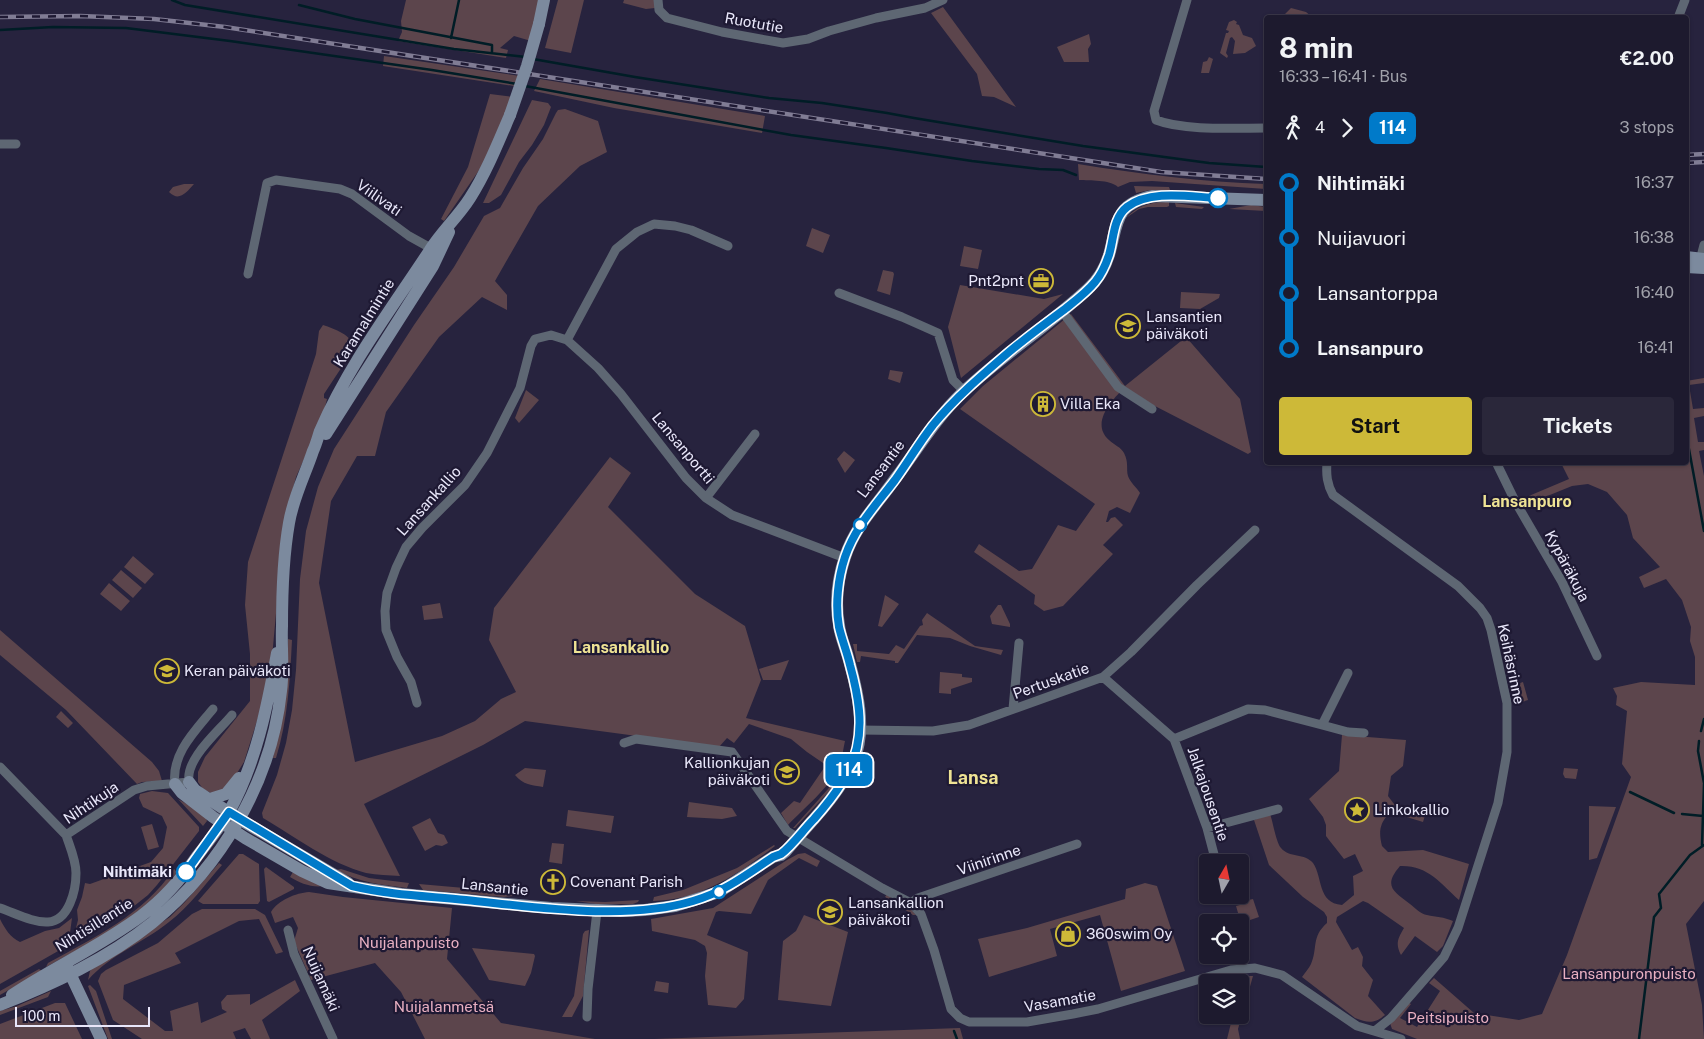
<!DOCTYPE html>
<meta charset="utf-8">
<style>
:root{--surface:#1d1a2e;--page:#2a273a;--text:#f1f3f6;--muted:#a0a1aa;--line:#3b384a;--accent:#cdb938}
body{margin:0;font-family:"Public Sans",sans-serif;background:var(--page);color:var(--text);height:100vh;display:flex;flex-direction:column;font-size:19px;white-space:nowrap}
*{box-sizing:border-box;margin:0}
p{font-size:16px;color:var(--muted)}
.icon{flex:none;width:28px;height:28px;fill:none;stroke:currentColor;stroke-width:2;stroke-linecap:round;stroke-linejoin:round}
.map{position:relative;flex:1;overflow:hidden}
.details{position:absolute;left:1264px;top:15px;width:425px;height:450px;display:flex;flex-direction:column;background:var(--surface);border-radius:5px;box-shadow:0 1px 4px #0004,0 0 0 1px var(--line)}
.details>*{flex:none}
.badge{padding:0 10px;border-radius:8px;font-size:18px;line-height:32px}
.needle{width:32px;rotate:9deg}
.fabs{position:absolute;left:1199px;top:854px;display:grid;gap:10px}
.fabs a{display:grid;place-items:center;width:50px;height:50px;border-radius:5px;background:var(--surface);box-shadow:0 1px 4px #0004,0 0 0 1px var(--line);font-size:25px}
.scale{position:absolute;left:15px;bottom:12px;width:135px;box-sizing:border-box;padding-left:5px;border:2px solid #e9e7fa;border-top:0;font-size:14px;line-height:18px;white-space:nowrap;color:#e9e7fa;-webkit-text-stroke:4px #1e1933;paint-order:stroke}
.map>.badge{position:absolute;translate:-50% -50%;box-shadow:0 0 0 2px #fff}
.legs{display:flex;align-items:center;gap:8px;height:55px;padding:0 15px;font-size:16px}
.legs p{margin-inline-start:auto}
.head{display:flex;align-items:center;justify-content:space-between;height:85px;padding:0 15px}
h1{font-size:28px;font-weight:700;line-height:38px}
.action{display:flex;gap:10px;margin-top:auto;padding:10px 15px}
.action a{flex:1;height:58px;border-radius:5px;background:var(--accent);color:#111;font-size:20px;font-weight:700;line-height:58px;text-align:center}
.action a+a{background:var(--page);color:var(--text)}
ul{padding:0 15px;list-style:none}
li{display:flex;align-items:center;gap:18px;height:55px;font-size:19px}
li i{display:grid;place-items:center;width:8px;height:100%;margin:0 6px;background:currentColor}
li i::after{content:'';width:12px;height:12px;margin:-6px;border:4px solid;border-radius:50%;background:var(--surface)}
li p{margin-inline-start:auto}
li:first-child i{background:linear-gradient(#0000 50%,currentColor 0)}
li:last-child i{background:linear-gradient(currentColor 50%,#0000 0)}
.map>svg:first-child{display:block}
</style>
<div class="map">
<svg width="1704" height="1039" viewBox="0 0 1704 1039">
<rect width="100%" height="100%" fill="#27233e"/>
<path fill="#5c454c" d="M406 0H540L531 41 514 36 500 48 508 50 506 58 398 41 402 32 401 21Z
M558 0H584L571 53 545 48Z
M624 0H655V8L646 9 623 3Z
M943 7 1016 107 994 97 982 96 977 74 931 13Z
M1291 8 1306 12 1312 17H1282Z
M1234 20 1237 22 1236 24 1239 25 1243 35 1252 38 1256 46 1245 53 1233 54 1235 41 1232 37 1230 38 1226 53 1228 56 1227 58 1220 53 1226 33H1228L1229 31 1226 30 1229 22Z
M1089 34 1091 44 1088 49 1089 62H1064L1057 47Z
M384 56 520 76 514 86 383 66Z
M1209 57 1213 59 1209 73H1201L1203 62 1207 61Z
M540 79 765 116 762 133 614 108 534 91Z
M490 94 513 97 482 166 444 221 441 219 468 167Z
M532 100 548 103 551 107 544 125 532 145 519 162 501 195 489 203H483Z
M565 109 598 121 607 152 580 166 538 206 495 281 507 295V310L482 297 439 337 386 412 375 456H357L331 501 319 583 355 762 442 736 475 721 501 699 516 692 489 640 494 608 610 457 631 473 608 507 695 594 745 626 761 680 746 718 845 741C843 750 842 760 838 768 829 788 804 808 788 825L781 813 794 801 800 803 826 765 807 752 791 739 749 724 734 743 727 738 719 747 525 721 483 745 364 804 400 876C389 875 377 875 366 873 331 864 294 836 263 818L262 813 277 775 286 743 292 710 296 670 300 579 306 531 318 487 334 449 414 325 454 267 484 216 500 208 523 168 543 139 556 113 558 110Z
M1078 164C1140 174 1203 182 1266 184V189L1152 181 1130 182 1118 187C1109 179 1090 181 1079 180Z
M184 184H194C186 193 179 202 169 192L173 187Z
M1134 186 1169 187 1170 190H1150L1136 193Z
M1169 202V206L1167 207H1148L1139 209 1126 218C1139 205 1150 202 1169 202Z
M1175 203 1204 207 1202 209 1176 207Z
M1251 205 1266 207V211L1229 209Z
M812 228 830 235 823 253 806 246Z
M964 246 982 250 978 269 960 266Z
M883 270 893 272 894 274 890 295 877 291Z
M960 285 1044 299 1063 294 961 378 948 327Z
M1181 292 1220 294 1219 298 1200 309 1180 308Z
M1071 314 1125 386 1186 337 1240 399 1251 452 1248 454 1153 405 1125 387C1112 400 1090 423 1109 440 1114 445 1121 447 1124 453 1129 463 1126 469 1128 476 1130 482 1137 488 1140 493L1130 513 1117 507 1109 511 1106 522H1108L1111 518 1115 517 1123 525 1103 545 1113 554 1063 606 1044 611 1034 604 1035 595 974 552 979 544 1019 571 1032 569 1058 525 1076 531 1095 504 960 409 983 386Z
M323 325C335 329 351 335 355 347L324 394V398L327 399 322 419 296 477 284 524 272 658 268 686 244 762 227 789 211 793 203 789 198 782V772L205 757 250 701V654L245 605 248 562 316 354 319 331Z
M890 370 903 372 900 383 888 379Z
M1704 378V383L1689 385 1693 409 1704 408V416L1694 418 1698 442H1704V450L1699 451 1704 476V901L1686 924 1702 1005 1704 1039H1417L1392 1029 1390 1023 1409 1003 1411 1004 1400 1018 1417 1027 1440 991 1429 983 1434 978 1474 1013 1519 1020 1542 1014 1567 955 1631 777 1622 764 1627 711 1616 705 1617 696 1613 688 1641 682 1695 685V657L1690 641 1691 627 1682 600 1666 579 1644 588 1639 577 1660 567 1633 538 1627 515 1607 492 1588 484 1572 486 1523 506 1519 500 1569 479 1561 463 1686 462V381Z
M526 390 539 400 519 423 515 418Z
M844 451 855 460 845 473 837 459Z
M133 556 154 574 145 584 124 567Z
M121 570 142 588 133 598 112 580Z
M109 583 130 601 121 611 100 594Z
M885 595 899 604 882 627 878 626Z
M440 603 443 618 424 620 422 606Z
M998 605H1001L1010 624V627L992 624 990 616Z
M927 613 975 646 1003 650 1001 655 970 646 950 638 917 635 898 663H895V661L861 656 860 662H857L853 644H857V651L889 654 896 645 904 649 920 626 923 625 922 620Z
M0 630 152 762 159 771 162 781 142 782 137 784 66 710 0 655Z
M288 639 292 640C290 679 288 720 276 758H273L288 661Z
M789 660 781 680H763L759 669Z
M940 672 962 674V677L972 678V682L951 689V694L939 693Z
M1523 682 1528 700 1519 703 1514 685Z
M61 711 73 723 68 728 56 717Z
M1342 735 1406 740 1403 766 1391 776 1388 796 1394 804 1427 809 1423 822 1400 815 1387 816C1379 825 1379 834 1382 846L1388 852 1423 850 1469 864 1459 900C1440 883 1428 865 1400 866 1383 886 1393 891 1410 904 1415 908 1421 914 1427 915 1436 917 1444 917 1453 921L1443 946 1437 952 1415 936 1401 955C1395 944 1398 938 1404 928L1368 903 1363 901 1337 917 1336 922 1352 950 1358 947 1363 957 1362 966 1373 980 1368 996 1385 1015C1374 1024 1368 1023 1355 1018L1302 977C1305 973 1309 968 1311 964 1318 948 1311 937 1327 923V917L1324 912 1303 897 1269 865 1254 820 1270 814C1273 822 1276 842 1281 848 1289 858 1305 853 1313 863 1323 877 1317 903 1342 905L1354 895 1353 876 1363 871 1355 854 1344 859 1329 840 1326 836V825L1323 817 1309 799 1339 771Z
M525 768 546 770 543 787C532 785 523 785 515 775Z
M1564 768 1578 769 1576 779 1565 778 1563 774Z
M842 773 833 787 795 828H793L828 789 838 775Z
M152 791 168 793 199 827V831L157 885 148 895 124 914 104 927 77 940 74 936 78 920 77 910 82 897 85 883 90 884 151 862 163 848 167 827 162 816 143 807 139 798 140 794Z
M178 799 201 812 205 816 207 821 203 826Z
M689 802 732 808 737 816 722 819 687 817Z
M1589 806 1616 807 1597 858 1589 860Z
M568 810 614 816 611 833 566 826Z
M430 818 438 833 444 835 448 843 442 846 436 845 425 851 412 827Z
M152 824 159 847 148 850 141 827Z
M552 843 564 844 562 864 549 862Z
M774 845 775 846C738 874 701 900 653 901L654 897 683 890 737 868Z
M805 853 820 861 817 867 799 858 768 880 751 914 719 911 716 912 707 935 748 952 744 999 736 1008 708 1005 705 976 707 953 705 946 695 940 652 931 651 919 713 908 787 860 798 854Z
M239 854H243L259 864 260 901 258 904H203L198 901Z
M219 863 222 865C205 884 190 906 169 922 143 943 111 954 88 980L90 971 93 966 170 917 185 902Z
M266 867 294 887V889L269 902 267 901 264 869Z
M174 869 177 872C148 918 92 941 46 967L48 963C95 937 143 915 174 869Z
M341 869 369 878 409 883 407 888C382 885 358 882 336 870Z
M293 872 323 886C313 888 299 883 290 877Z
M1145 883 1157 886 1185 971 1121 991 1100 915 1050 929 1057 956 989 977 978 939 1027 928 1125 899 1126 889Z
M419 884 521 893 523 895 504 897 434 891 423 890Z
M309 892 343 897 452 908 447 959 501 1023 595 1039H425L401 992 375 963 311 980 294 941 298 928 293 917 275 923 271 912C278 900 296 893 309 892Z
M887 894 911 909 916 915H913L885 897Z
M1253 899 1259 917 1241 923 1236 906 1244 904V901Z
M639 900 638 902 633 904H596L576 901 605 902Z
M202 909H255L265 915 283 952 276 954 259 919 239 921 175 953 181 963 124 985 123 999 165 1031H173L170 1011 198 1002 201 1023 227 1012 222 1009 221 1002 227 995 250 994V1005L295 980 300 991 262 1020 270 1039H251L245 1028 233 1032 236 1039H142L113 1020 98 981 101 974 106 970 158 943 192 914Z
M804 915 848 932 831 1006 778 1000 783 941 796 931Z
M72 918 69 940 67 946 0 984V919C5 929 10 937 20 942L45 931 59 928Z
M589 930 583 996 572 1017H562L574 996 583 934 585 931Z
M472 948 534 954 535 956 531 973 525 986 489 980Z
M39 969 42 971 0 995V991Z
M1243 976H1253L1238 1029 1240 1039H1227L1233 1015H1240V987Z
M656 981 669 983 668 993 654 991Z
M90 985 96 991 112 1039H108L88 986Z
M51 991 48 997 0 1015V1011L17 1006Z
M55 1003H65L82 1039H0V1024Z
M960 1028 963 1039H654Z"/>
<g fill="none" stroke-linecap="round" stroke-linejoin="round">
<path stroke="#001d26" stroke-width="2.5" d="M172 0 185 5 454 49 526 57
M299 5 355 19 492 45V52
M0 30 53 27 126 28 230 41 432 70 517 84
M451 38 459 0
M533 59 635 77 769 98 822 103 887 113 914 118 1083 146 1209 163 1266 167
M525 86 791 135 886 148 972 161 1039 169 1063 170 1076 175
M1686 433 1704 531
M1701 731 1704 719
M1699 741 1698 751 1704 783
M1630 792 1674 813
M1682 814 1703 816
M1702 845 1704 784
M954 1031 957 1039
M1639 1039 1654 917 1661 908 1659 894 1690 855 1704 845"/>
<path stroke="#5e6773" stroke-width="9" d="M658 0 659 10 667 18 722 32 783 43 808 39 829 31 876 18 925 8 943 0
M1187 0 1154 111 1156 120C1184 131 1235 128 1266 128
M1678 18 1685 0
M0 144H16
M1699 264 1704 245
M248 274 267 183 276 180 340 189 352 194 409 236 436 251
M839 293 902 317 938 333 953 380 964 391
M1062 311 1118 387 1152 409
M567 340 616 249 637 232 654 224 675 226 691 230 728 246
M1327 462C1326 475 1327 484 1333 495L1458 586 1480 608 1487 618 1491 630 1507 703V752L1498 803 1458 928 1444 957 1391 1018 1376 1030
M1496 462 1515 501 1562 582 1597 656
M706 498 755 434
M1103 677 1174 739 1207 828 1216 862
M417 703 411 682 397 657 386 630 385 611 387 593 396 568 406 547 422 528 465 485 487 453 520 388 531 346 535 339 551 335 567 340 598 368 621 394 686 478 706 498 732 515 845 558
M1013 709 1019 643
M1322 725 1348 732 1364 733
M860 730 933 731 969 725 1103 677 1131 652 1197 585 1255 530
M1174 739 1248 709 1265 710 1322 725 1348 673
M624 743 636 739 732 752 787 831 882 888 911 903 921 914 934 950 951 1009 960 1018 969 1022H1027L1073 1014 1098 1009 1231 970 1255 968 1282 975 1357 1026 1401 1039
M0 767 66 835
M175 784C171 754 195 731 213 709
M1207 828 1278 809
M911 903 918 898 1077 844
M0 908C15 913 33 923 48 922 69 921 76 890 76 873 76 860 70 847 66 835L134 790 147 786 189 782C185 759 218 732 232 715
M288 930 294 954 333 1039
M587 1017 588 989 597 911"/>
<path stroke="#7c8a9e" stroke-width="12" d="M539 24 544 0
M1686 257 1704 259
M1686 267 1704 268
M326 434 433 266 449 232
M189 782 195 790 239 819 348 883
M175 784 182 793 213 817 245 838 302 871 328 883 401 894 551 908 621 911 645 910 675 906 719 892 773 857 781 855 786 851C810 822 839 796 854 760 867 728 857 689 848 657 845 646 840 636 839 625 835 603 838 578 845 557 855 526 877 505 895 479 917 450 936 418 962 393 1002 355 1048 326 1088 289 1098 280 1105 268 1109 255 1118 223 1114 204 1153 196L1266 200
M210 799 226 794 239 778
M67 967 101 1039
M12 995C54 967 101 946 141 916 164 899 182 878 198 855 209 841 220 827 229 812 256 763 267 708 277 653
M0 1005C53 984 107 959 152 923 222 866 272 780 281 691 284 669 281 648 282 626 282 592 283 557 289 523 293 498 305 475 313 451 316 445 318 437 320 431 348 366 392 308 430 250 441 232 458 217 470 198 486 173 498 143 510 115"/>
<defs>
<path id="rail" d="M0 17 80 16 154 19 225 27 1161 172 1266 179
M1686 155 1704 154
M1686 163 1704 162"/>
</defs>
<use href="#rail" stroke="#807c94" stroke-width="4.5"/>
<use href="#rail" stroke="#1e1933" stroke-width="2.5" stroke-dasharray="8" stroke-linecap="butt"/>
<path stroke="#7c8a9e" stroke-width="12" d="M510 115 527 66 539 24"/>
</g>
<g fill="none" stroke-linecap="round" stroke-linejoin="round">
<defs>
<path id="line-1" d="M186 872 229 812 352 886C390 895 428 896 466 900 535 907 626 921 693 901 724 892 746 875 773 857L781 854C793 845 803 830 814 819 861 766 869 734 850 665 847 652 842 640 839 627 835 605 838 578 845 557 855 527 876 505 895 480 908 462 919 443 933 425 955 398 982 375 1009 352 1027 337 1046 323 1065 309 1075 301 1087 292 1095 282 1101 275 1106 264 1109 255 1114 238 1113 218 1127 207 1150 189 1191 197 1218 198"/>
</defs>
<use href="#line-1" stroke="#fff" stroke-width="11"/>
<use href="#line-1" stroke="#007ac9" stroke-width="8"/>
</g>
<defs>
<symbol id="office-ring" viewBox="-11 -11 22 22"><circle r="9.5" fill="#1e1933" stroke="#cdb938" stroke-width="1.5"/><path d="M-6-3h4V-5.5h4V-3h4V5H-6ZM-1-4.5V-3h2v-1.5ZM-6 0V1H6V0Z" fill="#cdb938"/></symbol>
<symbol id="school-ring" viewBox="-11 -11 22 22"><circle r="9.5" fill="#1e1933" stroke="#cdb938" stroke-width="1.5"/><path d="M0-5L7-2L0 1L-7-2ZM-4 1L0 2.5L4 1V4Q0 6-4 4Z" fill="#cdb938"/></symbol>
<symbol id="building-ring" viewBox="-11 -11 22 22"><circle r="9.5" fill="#1e1933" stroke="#cdb938" stroke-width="1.5"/><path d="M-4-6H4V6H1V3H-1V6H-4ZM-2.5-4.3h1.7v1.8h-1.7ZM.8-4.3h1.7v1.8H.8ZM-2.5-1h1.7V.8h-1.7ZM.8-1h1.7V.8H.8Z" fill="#cdb938"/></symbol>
<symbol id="sight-ring" viewBox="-11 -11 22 22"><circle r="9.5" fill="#1e1933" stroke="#cdb938" stroke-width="1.5"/><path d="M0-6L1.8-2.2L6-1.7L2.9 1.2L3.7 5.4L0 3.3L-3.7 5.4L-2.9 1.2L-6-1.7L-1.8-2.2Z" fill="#cdb938"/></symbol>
<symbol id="church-ring" viewBox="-11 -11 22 22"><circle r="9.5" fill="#1e1933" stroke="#cdb938" stroke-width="1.5"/><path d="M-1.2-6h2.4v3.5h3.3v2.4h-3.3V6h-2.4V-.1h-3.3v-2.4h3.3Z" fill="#cdb938"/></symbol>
<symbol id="shop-ring" viewBox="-11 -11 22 22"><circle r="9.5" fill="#1e1933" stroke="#cdb938" stroke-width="1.5"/><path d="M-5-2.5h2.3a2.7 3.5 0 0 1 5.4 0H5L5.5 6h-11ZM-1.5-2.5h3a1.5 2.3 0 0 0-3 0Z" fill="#cdb938"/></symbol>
</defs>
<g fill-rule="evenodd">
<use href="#office-ring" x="1027" y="267" width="28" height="28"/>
<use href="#school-ring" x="1114" y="312" width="28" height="28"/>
<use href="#building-ring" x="1029" y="390" width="28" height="28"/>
<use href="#school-ring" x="153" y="657" width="28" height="28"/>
<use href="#school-ring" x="773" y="758" width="28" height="28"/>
<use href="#sight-ring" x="1343" y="796" width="28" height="28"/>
<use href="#church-ring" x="539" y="868" width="28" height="28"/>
<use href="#school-ring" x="816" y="898" width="28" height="28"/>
<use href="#shop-ring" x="1054" y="920" width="28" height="28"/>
</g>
<g fill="#fff" stroke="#007ac9" stroke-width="2.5">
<circle cx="1218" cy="198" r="9"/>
<circle cx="860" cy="525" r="6"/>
<circle cx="186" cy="872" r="9"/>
<circle cx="719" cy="892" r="6"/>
</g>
<g text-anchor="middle" stroke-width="4.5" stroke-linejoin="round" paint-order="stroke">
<g font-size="15" fill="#e9e7fa" stroke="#1e1933">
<text transform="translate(754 23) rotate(10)" y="5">Ruotutie</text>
<text transform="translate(379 198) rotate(35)" y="5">Viilivati</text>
<text transform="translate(364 323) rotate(-58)" y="5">Karamalmintie</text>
<text transform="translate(683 448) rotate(50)" y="5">Lansanportti</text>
<text transform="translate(881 469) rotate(-53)" y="5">Lansantie</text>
<text transform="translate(429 501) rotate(-48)" y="5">Lansankallio</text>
<text transform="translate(1567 566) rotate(62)" y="5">Kypäräkuja</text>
<text transform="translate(1511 664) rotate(78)" y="5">Keihäsrinne</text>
<text transform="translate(1051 681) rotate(-20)" y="5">Pertuskatie</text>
<text transform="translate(1208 794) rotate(71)" y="5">Jalkajousentie</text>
<text transform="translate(91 803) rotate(-34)" y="5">Nihtikuja</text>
<text transform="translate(989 860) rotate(-19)" y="5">Viinirinne</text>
<text transform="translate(495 887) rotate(6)" y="5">Lansantie</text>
<text transform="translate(94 925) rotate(-32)" y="5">Nihtisillantie</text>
<text transform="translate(321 979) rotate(66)" y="5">Nuijamäki</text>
<text transform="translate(1060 1001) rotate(-10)" y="5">Vasamatie</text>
</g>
<g font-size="15" fill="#e9e7fa" stroke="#1e1933" text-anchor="start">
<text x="1024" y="286" text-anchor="end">Pnt2pnt</text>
<text x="1146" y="322">Lansantien<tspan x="1146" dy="17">päiväkoti</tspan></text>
<text x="1060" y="409">Villa Eka</text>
<text x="184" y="676">Keran päiväkoti</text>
<text x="770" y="768" text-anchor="end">Kallionkujan<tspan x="770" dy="17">päiväkoti</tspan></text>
<text x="1374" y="815">Linkokallio</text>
<text x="570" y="887">Covenant Parish</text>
<text x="848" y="908">Lansankallion<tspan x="848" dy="17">päiväkoti</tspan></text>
<text x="1086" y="939">360swim Oy</text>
</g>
<g font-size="15" font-weight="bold" fill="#e9e7fa" stroke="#1e1933" text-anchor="end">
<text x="172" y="877">Nihtimäki</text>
</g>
<g font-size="15" fill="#e9b0c2" stroke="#1e1933">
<text x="409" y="948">Nuijalanpuisto</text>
<text x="1629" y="979">Lansanpuronpuisto</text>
<text x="444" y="1012">Nuijalanmetsä</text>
<text x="1448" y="1023">Peitsipuisto</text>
</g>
<g font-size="16" font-weight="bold" fill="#efe394" stroke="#1e1933">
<text x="1527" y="507">Lansanpuro</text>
<text x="621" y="653">Lansankallio</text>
</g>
<g font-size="18" font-weight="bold" fill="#efe394" stroke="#1e1933">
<text x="973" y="784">Lansa</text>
</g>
</g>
</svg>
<div class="fabs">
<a><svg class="needle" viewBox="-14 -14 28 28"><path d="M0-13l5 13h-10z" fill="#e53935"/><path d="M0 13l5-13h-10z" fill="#a0a1aa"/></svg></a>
<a><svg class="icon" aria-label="locate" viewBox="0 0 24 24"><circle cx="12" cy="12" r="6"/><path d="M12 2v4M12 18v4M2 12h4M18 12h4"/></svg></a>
<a><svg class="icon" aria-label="layers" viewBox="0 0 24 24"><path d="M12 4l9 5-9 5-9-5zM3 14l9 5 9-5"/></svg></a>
</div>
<div class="scale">100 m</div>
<b class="badge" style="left:849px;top:770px;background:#007ac9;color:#fff">114</b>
<section class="details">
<div class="head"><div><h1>8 min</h1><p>16:33 – 16:41 · Bus</p></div><b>€2.00</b></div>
<div class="legs"><svg class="icon" aria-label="walk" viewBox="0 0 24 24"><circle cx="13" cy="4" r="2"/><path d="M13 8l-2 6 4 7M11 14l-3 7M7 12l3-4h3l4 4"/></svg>4<svg class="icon" aria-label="forward" viewBox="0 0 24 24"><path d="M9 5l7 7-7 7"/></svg><b class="badge" style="background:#007ac9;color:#fff">114</b><p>3 stops</p></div>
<ul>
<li><i style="color:#007ac9"></i><b>Nihtimäki</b><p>16:37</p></li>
<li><i style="color:#007ac9"></i><span>Nuijavuori</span><p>16:38</p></li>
<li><i style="color:#007ac9"></i><span>Lansantorppa</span><p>16:40</p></li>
<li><i style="color:#007ac9"></i><b>Lansanpuro</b><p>16:41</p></li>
</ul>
<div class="action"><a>Start</a><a>Tickets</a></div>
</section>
</div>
